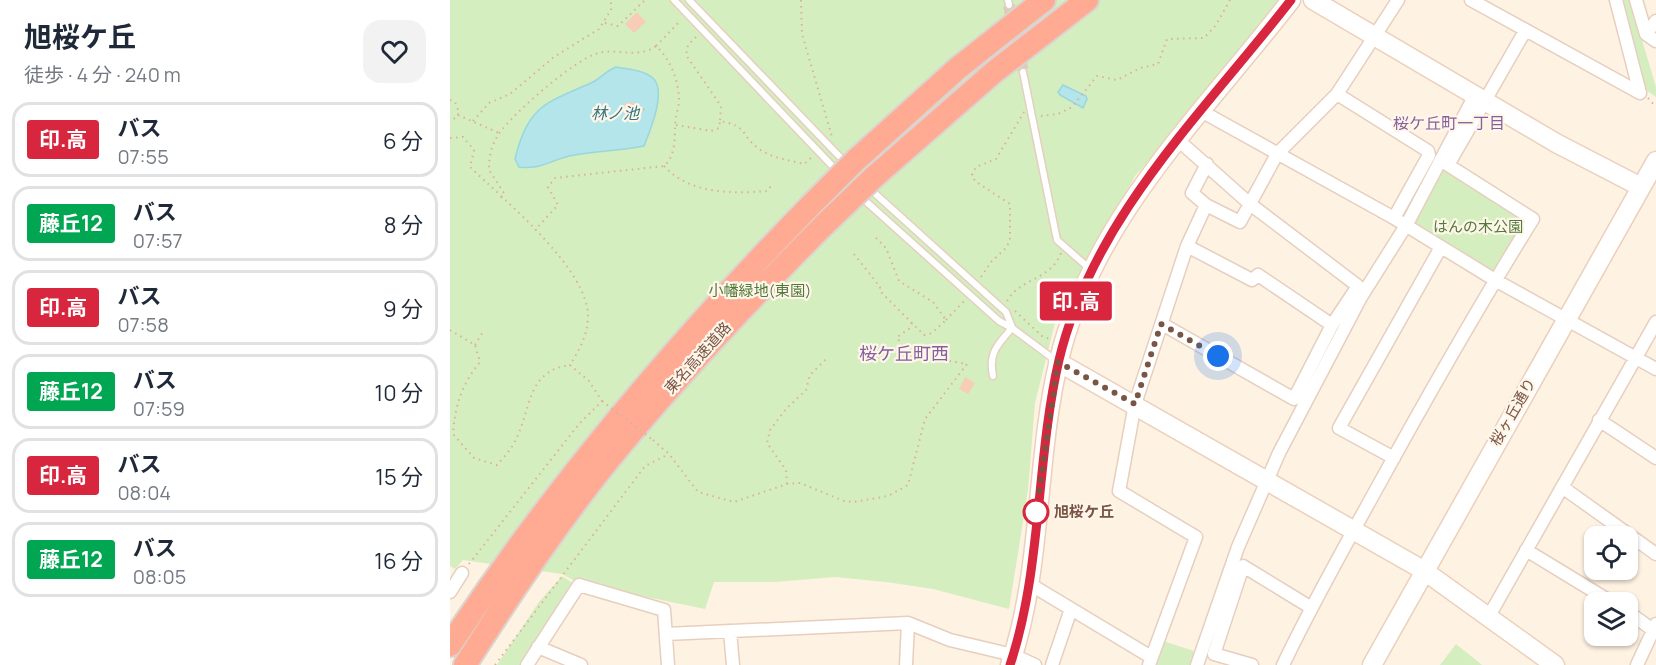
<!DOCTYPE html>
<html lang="ja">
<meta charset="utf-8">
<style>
:root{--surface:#fff;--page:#f2f2f3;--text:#1f2937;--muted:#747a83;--line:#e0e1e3}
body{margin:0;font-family:Manrope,"Noto Sans JP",sans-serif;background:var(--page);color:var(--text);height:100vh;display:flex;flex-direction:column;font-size:22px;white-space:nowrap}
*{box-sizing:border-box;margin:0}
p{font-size:20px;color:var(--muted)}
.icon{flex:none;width:33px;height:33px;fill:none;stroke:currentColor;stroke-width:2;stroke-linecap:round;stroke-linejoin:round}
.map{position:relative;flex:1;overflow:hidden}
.side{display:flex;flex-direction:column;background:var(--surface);width:450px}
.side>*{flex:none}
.badge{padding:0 12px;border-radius:4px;font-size:21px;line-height:39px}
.fabs{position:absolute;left:1134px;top:526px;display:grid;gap:12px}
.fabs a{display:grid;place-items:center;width:54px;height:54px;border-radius:12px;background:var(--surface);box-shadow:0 2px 4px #0004;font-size:30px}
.you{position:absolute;width:30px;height:30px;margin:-15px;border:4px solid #fff;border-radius:50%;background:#1a73e8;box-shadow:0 0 0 9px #1a73e833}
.map>.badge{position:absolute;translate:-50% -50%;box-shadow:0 0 0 3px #fff}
.round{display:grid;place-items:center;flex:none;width:63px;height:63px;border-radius:18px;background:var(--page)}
.headline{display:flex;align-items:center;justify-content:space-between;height:102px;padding:0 24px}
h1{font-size:28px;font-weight:700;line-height:45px}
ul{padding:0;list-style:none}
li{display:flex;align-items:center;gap:18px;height:75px;margin:0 12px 9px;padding:0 12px;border:3px solid var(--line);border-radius:18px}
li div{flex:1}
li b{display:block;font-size:22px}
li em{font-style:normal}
li .badge{min-width:66px;font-weight:700;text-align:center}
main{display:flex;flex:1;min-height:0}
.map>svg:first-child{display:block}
</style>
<main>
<section class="side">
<div class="headline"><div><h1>旭桜ケ丘</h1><p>徒歩 · 4 分 · 240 m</p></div><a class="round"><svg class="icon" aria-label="heart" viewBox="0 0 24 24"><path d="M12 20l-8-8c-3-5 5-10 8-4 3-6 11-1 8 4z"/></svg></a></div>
<ul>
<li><span class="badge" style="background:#d7263d;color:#fff">印.高</span><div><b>バス</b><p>07:55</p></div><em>6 分</em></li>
<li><span class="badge" style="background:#00a651;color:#fff">藤丘12</span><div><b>バス</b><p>07:57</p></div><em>8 分</em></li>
<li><span class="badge" style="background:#d7263d;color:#fff">印.高</span><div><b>バス</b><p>07:58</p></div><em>9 分</em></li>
<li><span class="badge" style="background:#00a651;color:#fff">藤丘12</span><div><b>バス</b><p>07:59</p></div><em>10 分</em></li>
<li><span class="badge" style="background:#d7263d;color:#fff">印.高</span><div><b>バス</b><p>08:04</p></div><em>15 分</em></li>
<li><span class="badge" style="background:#00a651;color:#fff">藤丘12</span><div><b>バス</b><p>08:05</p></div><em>16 分</em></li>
</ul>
</section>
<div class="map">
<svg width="1206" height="665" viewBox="0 0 1206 665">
<rect width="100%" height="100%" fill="#fef2e2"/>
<path fill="#d4eebf" d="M0 0H834L806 37 685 176 642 257 608 311 585 403 578 490 559 609 483 589 436 582 385 577 325 582H264L255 609 153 588 125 581 112 574 13 560 5 569 0 566Z
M1170 0H1180L1206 87V97L1193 88Z
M991 169 1075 219 1047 273 963 222Z
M112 576 124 584 71 665H47L89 602Z
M713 641 744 651 740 665H706Z
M1006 644 1032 665H990Z"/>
<path fill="#b4e5ea" stroke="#99d6dd" stroke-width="1.5" d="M166 67C178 69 193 70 203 78 217 91 200 131 194 146 169 151 144 151 119 156 100 161 89 170 69 167L65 159C78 104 97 103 143 82 151 78 157 70 166 67Z
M613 85 636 96 637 99 633 108 610 95 608 92Z"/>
<path fill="#f7cdb7" d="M187 12 196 22 184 33 175 24Z
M173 109a7 7 0 1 1 14 0a7 7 0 1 1-14 0Z
M515 377 525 383 518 394 509 389Z"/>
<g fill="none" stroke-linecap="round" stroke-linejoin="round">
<path stroke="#ddcbbb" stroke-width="12" stroke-dasharray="12 6" stroke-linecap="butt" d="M559 5 573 72"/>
<defs>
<path id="lane" d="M224 0 388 172
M239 0 413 181
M558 0 559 5
M573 72 607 240 640 269
M420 189 556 312 562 327
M411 197 549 321 562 328
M543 376C538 353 548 344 562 328L605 360"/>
<path id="street" d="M948 0 887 94 978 151 979 155 944 218 1045 280 1206 369
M1021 0 1190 93
M1166 0 1190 93
M1186 0 1196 34 1206 21
M1196 34 1206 41
M751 111 944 218
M757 164 742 193 756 205 790 222 827 154 887 94
M737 246 802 280 808 275 882 325
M712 324 844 399 882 325 908 286 800 204 728 140
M1149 420 1206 458
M944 458 889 428 991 247
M1112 487 1206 554
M1076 550 1163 603
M578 583 701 657
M0 592 12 573
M1178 612 1206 632
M1039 616 1206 322
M280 631 283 665
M216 634 458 623 500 640 563 655 585 665
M88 647 131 665
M77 665 129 585 214 610 218 665
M456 665 458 623
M602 665 621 609
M699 665 746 537 669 491 685 404 737 246 756 205
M747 665 788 547 829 453 911 297 957 224 1025 95
M802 665 764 654 793 566 860 607
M833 665C862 604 895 546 927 488 977 397 1028 307 1083 219L998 165 1075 31
M1187 665 1206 624"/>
<path id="secondary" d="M863 0 1106 143 1191 187
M608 362 973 570 1105 665
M560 665C593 567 585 460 609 360 643 217 754 113 841 0
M922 665 1206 161"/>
<path id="highway" d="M406 160 508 68 594 0
M424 177 544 72 637 0
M0 645C105 486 227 342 360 206
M15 665C63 590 113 514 171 445 235 368 304 295 375 224"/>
</defs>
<use href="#lane" stroke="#e6cfbf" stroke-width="9"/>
<use href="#street" stroke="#e6cfbf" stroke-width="15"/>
<use href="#secondary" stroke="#ecd0bc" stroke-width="21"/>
<use href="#highway" stroke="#dcd3cf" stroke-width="26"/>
<path stroke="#dcb09a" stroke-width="2" stroke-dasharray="1.5 4.5" stroke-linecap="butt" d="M351 0 352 34 382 137
M155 23 168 26 195 0
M246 37 238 45 236 55 271 106 270 121
M206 46 231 20
M1198 98 1206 107
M0 100 5 102 9 112 7 117 0 121
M187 109 199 110
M8 115 49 133
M591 116 608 114 622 107 647 76 667 80 690 68 708 64 717 39 754 38 766 25 780 0
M23 121 39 103 60 94 104 57 149 29 161 10V0
M226 125 261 131 269 128 270 121C300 127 289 134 308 148 320 158 339 160 354 164L363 156
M0 138 13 137 24 150 20 167C53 199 140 270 138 318 137 337 129 350 120 365L139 381 152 401 129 424 19 564
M214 166C239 194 282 194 317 191L321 186
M51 198 54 193 39 170C39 157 41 146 48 135 62 114 124 60 148 53 168 48 188 59 206 46 221 60 229 81 229 102 228 110 225 118 225 126 225 139 225 157 214 166L105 178 98 187 108 205 85 230
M404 254 430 287V291L474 335 482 333 496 320 483 302 449 281 436 248 423 235
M531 277 541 262 557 247 560 238V204L525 181 522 175 526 167 546 159 574 112
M557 301C570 278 601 280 611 253
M565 311 592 336 600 339
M496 320 515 300
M0 330 25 345 30 362C12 384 5 405 3 434L24 458 47 465C53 458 60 451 64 443 82 411 75 371 120 365
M25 345 34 330
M203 440 219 454 248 492 284 502 337 484 350 483 394 501 404 502 438 496 458 485 475 419 517 364 457 354 447 337 459 329 462 323
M337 484 336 470 317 443 320 430 336 409 356 390 360 375 378 357
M45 665 195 466 219 454"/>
<use href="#lane" stroke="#fff" stroke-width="6"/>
<use href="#street" stroke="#fff" stroke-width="12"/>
<use href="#secondary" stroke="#fff" stroke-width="18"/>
<use href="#highway" stroke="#ffaa92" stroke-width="22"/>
<defs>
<path id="highway-bridge" d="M360 206 406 160
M375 224 424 177"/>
</defs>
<use href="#highway-bridge" stroke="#dcd3cf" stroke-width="26" stroke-linecap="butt"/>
<path stroke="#dcb09a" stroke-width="2" stroke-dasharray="1.5 4.5" stroke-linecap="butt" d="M152 401 203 440"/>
<use href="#highway-bridge" stroke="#ffaa92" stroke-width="22"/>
</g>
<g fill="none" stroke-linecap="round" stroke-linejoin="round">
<defs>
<path id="line" d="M560 665C592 570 586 458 609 360 643 217 754 112 841 0"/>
</defs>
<use href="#line" stroke="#fff" stroke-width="14"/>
<use href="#line" stroke="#d7263d" stroke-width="9"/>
<path stroke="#795545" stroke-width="6" stroke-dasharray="0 10.8" d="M586 512 608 362 685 404 711 324 768 356"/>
</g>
<circle fill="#fff" stroke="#d7263d" stroke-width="3" cx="586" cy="512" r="12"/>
<g text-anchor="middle" stroke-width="4.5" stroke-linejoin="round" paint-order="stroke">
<g font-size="15" fill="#507a3a" stroke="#fff6ea">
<text x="1028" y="232">はんの木公園</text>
<text x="310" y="296">小幡緑地(東園)</text>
</g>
<g font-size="15" fill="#795545" stroke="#fff6ea">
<text transform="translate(248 358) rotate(-48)" y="5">東名高速道路</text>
<text transform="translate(1063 412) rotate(-60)" y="5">桜ヶ丘通り</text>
</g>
<g font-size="15" font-weight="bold" fill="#795545" stroke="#fff6ea" text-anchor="start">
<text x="604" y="517">旭桜ケ丘</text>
</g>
<g font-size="16" font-style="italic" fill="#377780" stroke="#fff6ea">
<text x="165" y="119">林ノ池</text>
</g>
<g font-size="16" fill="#86609d" stroke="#fff6ea">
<text x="999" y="129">桜ケ丘町一丁目</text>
</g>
<g font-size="18" fill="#86609d" stroke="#fff6ea">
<text x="454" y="360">桜ケ丘町西</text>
</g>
</g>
</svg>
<div class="fabs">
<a><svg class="icon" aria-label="locate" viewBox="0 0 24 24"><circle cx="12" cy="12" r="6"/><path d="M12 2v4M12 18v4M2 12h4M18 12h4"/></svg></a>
<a><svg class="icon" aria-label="layers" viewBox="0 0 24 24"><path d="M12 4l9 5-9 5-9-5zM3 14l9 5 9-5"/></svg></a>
</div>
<div class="you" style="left:768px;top:356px"></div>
<b class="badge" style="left:626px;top:301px;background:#d7263d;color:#fff">印.高</b>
</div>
</main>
